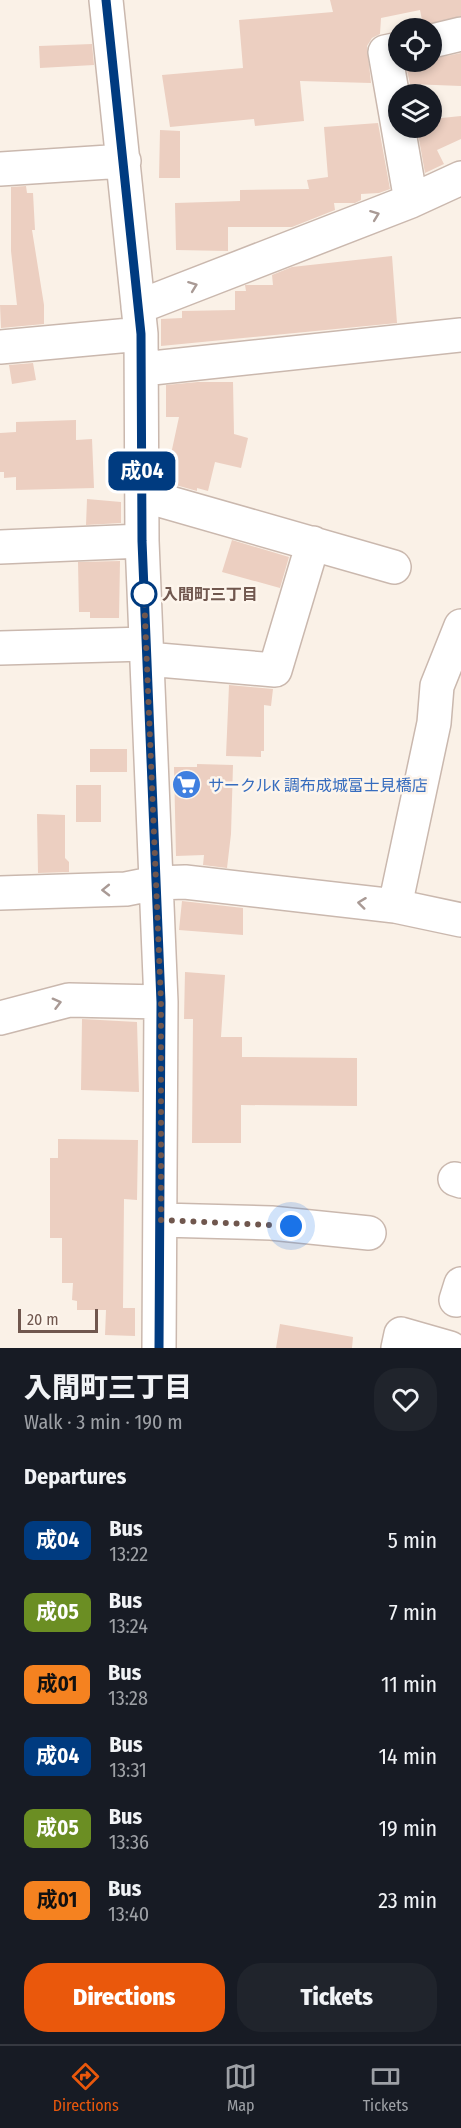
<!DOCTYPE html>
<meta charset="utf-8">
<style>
:root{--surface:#171b24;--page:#20242c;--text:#f1f3f6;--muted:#9ea1a6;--line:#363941;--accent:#ea580c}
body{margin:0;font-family:"Fira Sans Condensed","Noto Sans JP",sans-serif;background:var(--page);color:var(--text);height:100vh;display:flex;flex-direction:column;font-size:22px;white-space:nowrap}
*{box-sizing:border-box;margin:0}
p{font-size:20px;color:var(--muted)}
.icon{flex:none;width:33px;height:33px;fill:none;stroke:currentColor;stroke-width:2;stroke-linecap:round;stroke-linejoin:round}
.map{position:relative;height:1348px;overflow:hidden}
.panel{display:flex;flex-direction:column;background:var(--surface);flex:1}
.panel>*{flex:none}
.badge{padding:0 12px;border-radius:9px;font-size:21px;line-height:39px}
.controls{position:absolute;left:388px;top:18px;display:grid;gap:12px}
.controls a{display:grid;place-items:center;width:54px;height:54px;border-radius:50%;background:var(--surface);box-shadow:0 3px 9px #0003;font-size:30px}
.scale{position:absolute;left:18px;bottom:15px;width:80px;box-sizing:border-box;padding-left:6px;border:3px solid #70574e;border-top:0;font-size:16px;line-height:21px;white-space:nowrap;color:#70574e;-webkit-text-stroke:4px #fdf5ec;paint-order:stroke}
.you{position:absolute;width:30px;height:30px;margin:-15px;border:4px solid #fff;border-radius:50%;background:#1a73e8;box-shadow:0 0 0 9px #1a73e833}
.map>.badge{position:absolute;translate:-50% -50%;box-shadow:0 0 0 3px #fff}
h2{padding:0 24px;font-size:22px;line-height:54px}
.round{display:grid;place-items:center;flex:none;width:63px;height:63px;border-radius:24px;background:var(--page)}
.overview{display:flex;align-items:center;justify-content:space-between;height:102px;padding:0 24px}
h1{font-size:28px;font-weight:800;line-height:45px}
.button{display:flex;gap:12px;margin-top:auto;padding:12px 24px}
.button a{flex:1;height:69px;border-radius:24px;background:var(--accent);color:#fff;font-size:24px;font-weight:800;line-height:69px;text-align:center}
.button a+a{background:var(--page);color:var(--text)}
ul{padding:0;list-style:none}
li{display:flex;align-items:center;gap:18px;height:72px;padding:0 24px}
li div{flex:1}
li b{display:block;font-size:22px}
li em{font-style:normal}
li .badge{min-width:66px;font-weight:700;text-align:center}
.tab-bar{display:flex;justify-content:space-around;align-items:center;height:84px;border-top:2px solid var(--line);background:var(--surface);font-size:16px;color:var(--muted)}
.tab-bar a{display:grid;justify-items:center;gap:3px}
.tab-bar .on{color:var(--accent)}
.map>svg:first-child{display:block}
</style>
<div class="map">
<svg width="461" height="1348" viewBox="0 0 461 1348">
<rect width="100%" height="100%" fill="#faf1e7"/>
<path fill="#eccfc1" d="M330 0H461V16L423 25 420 10 381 18 380 34 372 38 367 46 371 83 300 81 304 121 255 126 254 119 170 127 162 75 243 68 239 20 333 12Z
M92 44 94 65 40 68 39 46Z
M461 53V86L410 84 406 66 413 62H432V59Z
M461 116V139L437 150 444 164 425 173 417 128H432V119Z
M378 123 390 189 379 193 361 194V200L355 203H334L335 210 292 227H228V251L176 250 175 203 240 201V190L309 189 307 180 328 177 324 127Z
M160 130 180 131V178H159Z
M26 186 27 193H33L35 230H32L44 305V324L1 328 0 305H17L11 251V187Z
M392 256 397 323 161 346V319L182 318V311L235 310V291H246L245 285H273L272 275 292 267Z
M33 363 36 380 12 384 9 365Z
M198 382H233L234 434 248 438 241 468 215 462 208 491 197 488V491L165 482 179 417H166V385Z
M76 420V440L92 439 94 488 16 490V477L4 478V472H0V433L16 432V422Z
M87 499 121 502V523L86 525Z
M232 540 289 557 280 588 222 572Z
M120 561 119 618H90V612H79L78 562Z
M229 685 273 689 271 706 264 705V751H261V757L226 756Z
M90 749H127V772H90Z
M197 764 233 765 231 834 227 868 203 865 204 855 176 856 174 767H197Z
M76 785H101V822H76Z
M37 814 65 815V858L69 862V872L38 873Z
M182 901 243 908V935L179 930Z
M185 972 225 975 221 1037H242V1057L357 1058V1106L241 1105V1143H192L193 1019H184Z
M82 1019 137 1022 139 1092 81 1090Z
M58 1139 138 1140 137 1200 124 1199 123 1308H135V1336L105 1335 106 1310H77V1301L72 1300 73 1283H62V1238H50V1158H58Z
M280 1324 353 1337 352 1348H276Z"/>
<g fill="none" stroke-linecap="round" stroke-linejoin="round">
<defs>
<path id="minor" d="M106 0 141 334 142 541 161 1002 159 1348
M432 41 461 34
M399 49 385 52 411 201
M0 169 124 161
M138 307 411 201 461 178
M0 347 141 334
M143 369 461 335
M142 495 394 567
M0 547 142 541
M0 648 146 644
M147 659 275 670 313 543
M0 893 126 889 156 883 185 882 395 906 461 920
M395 906 434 723 437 686 461 626
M0 1018 69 1000 161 1002
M455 1179 461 1181
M161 1220 271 1223 369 1233
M456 1300 461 1284
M398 1348 401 1334 450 1348"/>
</defs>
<use href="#minor" stroke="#cab8ae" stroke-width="36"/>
<use href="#minor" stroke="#fff" stroke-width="33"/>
</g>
<defs><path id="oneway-chevron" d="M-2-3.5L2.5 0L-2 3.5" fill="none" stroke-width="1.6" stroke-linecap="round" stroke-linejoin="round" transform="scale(1.5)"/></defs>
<g stroke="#a99a95">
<use href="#oneway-chevron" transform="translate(375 215) rotate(-21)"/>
<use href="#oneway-chevron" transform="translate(193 286) rotate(-21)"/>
<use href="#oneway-chevron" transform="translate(106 890) rotate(179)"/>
<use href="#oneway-chevron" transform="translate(362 903) rotate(-173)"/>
<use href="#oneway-chevron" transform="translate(57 1003) rotate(-15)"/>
</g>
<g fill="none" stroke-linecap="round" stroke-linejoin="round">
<defs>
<path id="line" d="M106 0 141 334 142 541 161 1002 159 1348"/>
</defs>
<use href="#line" stroke="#fff" stroke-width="14"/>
<use href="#line" stroke="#003b80" stroke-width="9"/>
<path stroke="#70574e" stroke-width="6" stroke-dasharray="0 10.8" d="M144 594 161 1002V1220L291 1226"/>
</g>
<defs>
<symbol id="supermarket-disc" viewBox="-11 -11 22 22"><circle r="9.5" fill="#3f7fe0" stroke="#fdf5ec"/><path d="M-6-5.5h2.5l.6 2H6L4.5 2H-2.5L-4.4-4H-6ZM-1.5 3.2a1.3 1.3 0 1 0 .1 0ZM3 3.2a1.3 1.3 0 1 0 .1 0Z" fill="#fff"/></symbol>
</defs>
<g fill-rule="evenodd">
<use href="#supermarket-disc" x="170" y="768" width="33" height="33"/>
</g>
<circle fill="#fff" stroke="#003b80" stroke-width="3" cx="144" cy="594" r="12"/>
<g text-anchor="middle" stroke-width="5" stroke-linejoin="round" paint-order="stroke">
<g font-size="16" font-weight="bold" fill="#70574e" stroke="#fdf5ec" text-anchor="start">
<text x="162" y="600">入間町三丁目</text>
</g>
<g font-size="16" fill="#366cbe" stroke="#fdf5ec" text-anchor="start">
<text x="208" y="791">サークルK 調布成城富士見橋店</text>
</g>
</g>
</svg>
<div class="controls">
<a><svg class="icon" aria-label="locate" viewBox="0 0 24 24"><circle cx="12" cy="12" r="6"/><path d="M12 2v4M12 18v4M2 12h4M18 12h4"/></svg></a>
<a><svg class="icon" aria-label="layers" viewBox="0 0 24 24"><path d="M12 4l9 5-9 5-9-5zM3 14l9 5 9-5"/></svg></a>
</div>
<div class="scale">20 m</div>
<div class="you" style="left:291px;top:1226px"></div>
<b class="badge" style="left:142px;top:471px;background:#003b80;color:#fff">成04</b>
</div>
<section class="panel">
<div class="overview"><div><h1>入間町三丁目</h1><p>Walk · 3 min · 190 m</p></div><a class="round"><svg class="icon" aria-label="heart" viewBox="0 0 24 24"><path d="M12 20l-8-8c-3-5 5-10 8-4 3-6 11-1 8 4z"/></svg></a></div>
<h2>Departures</h2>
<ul>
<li><span class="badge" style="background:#003b80;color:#fff">成04</span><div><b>Bus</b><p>13:22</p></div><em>5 min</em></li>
<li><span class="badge" style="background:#6b8e23;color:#fff">成05</span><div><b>Bus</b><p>13:24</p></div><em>7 min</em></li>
<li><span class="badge" style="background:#f58220;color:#111">成01</span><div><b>Bus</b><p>13:28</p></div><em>11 min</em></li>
<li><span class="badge" style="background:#003b80;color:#fff">成04</span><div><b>Bus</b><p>13:31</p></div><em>14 min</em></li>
<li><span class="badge" style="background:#6b8e23;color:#fff">成05</span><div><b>Bus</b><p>13:36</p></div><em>19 min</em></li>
<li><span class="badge" style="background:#f58220;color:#111">成01</span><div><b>Bus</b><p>13:40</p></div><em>23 min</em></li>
</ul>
<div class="button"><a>Directions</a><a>Tickets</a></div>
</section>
<nav class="tab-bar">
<a class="on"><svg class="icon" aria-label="directions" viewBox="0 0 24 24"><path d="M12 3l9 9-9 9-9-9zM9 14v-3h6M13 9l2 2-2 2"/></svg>Directions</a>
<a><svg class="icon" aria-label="map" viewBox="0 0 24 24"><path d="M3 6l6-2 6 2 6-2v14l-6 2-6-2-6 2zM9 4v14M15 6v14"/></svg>Map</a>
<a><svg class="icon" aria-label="tickets" viewBox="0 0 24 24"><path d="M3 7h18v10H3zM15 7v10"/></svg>Tickets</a>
</nav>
